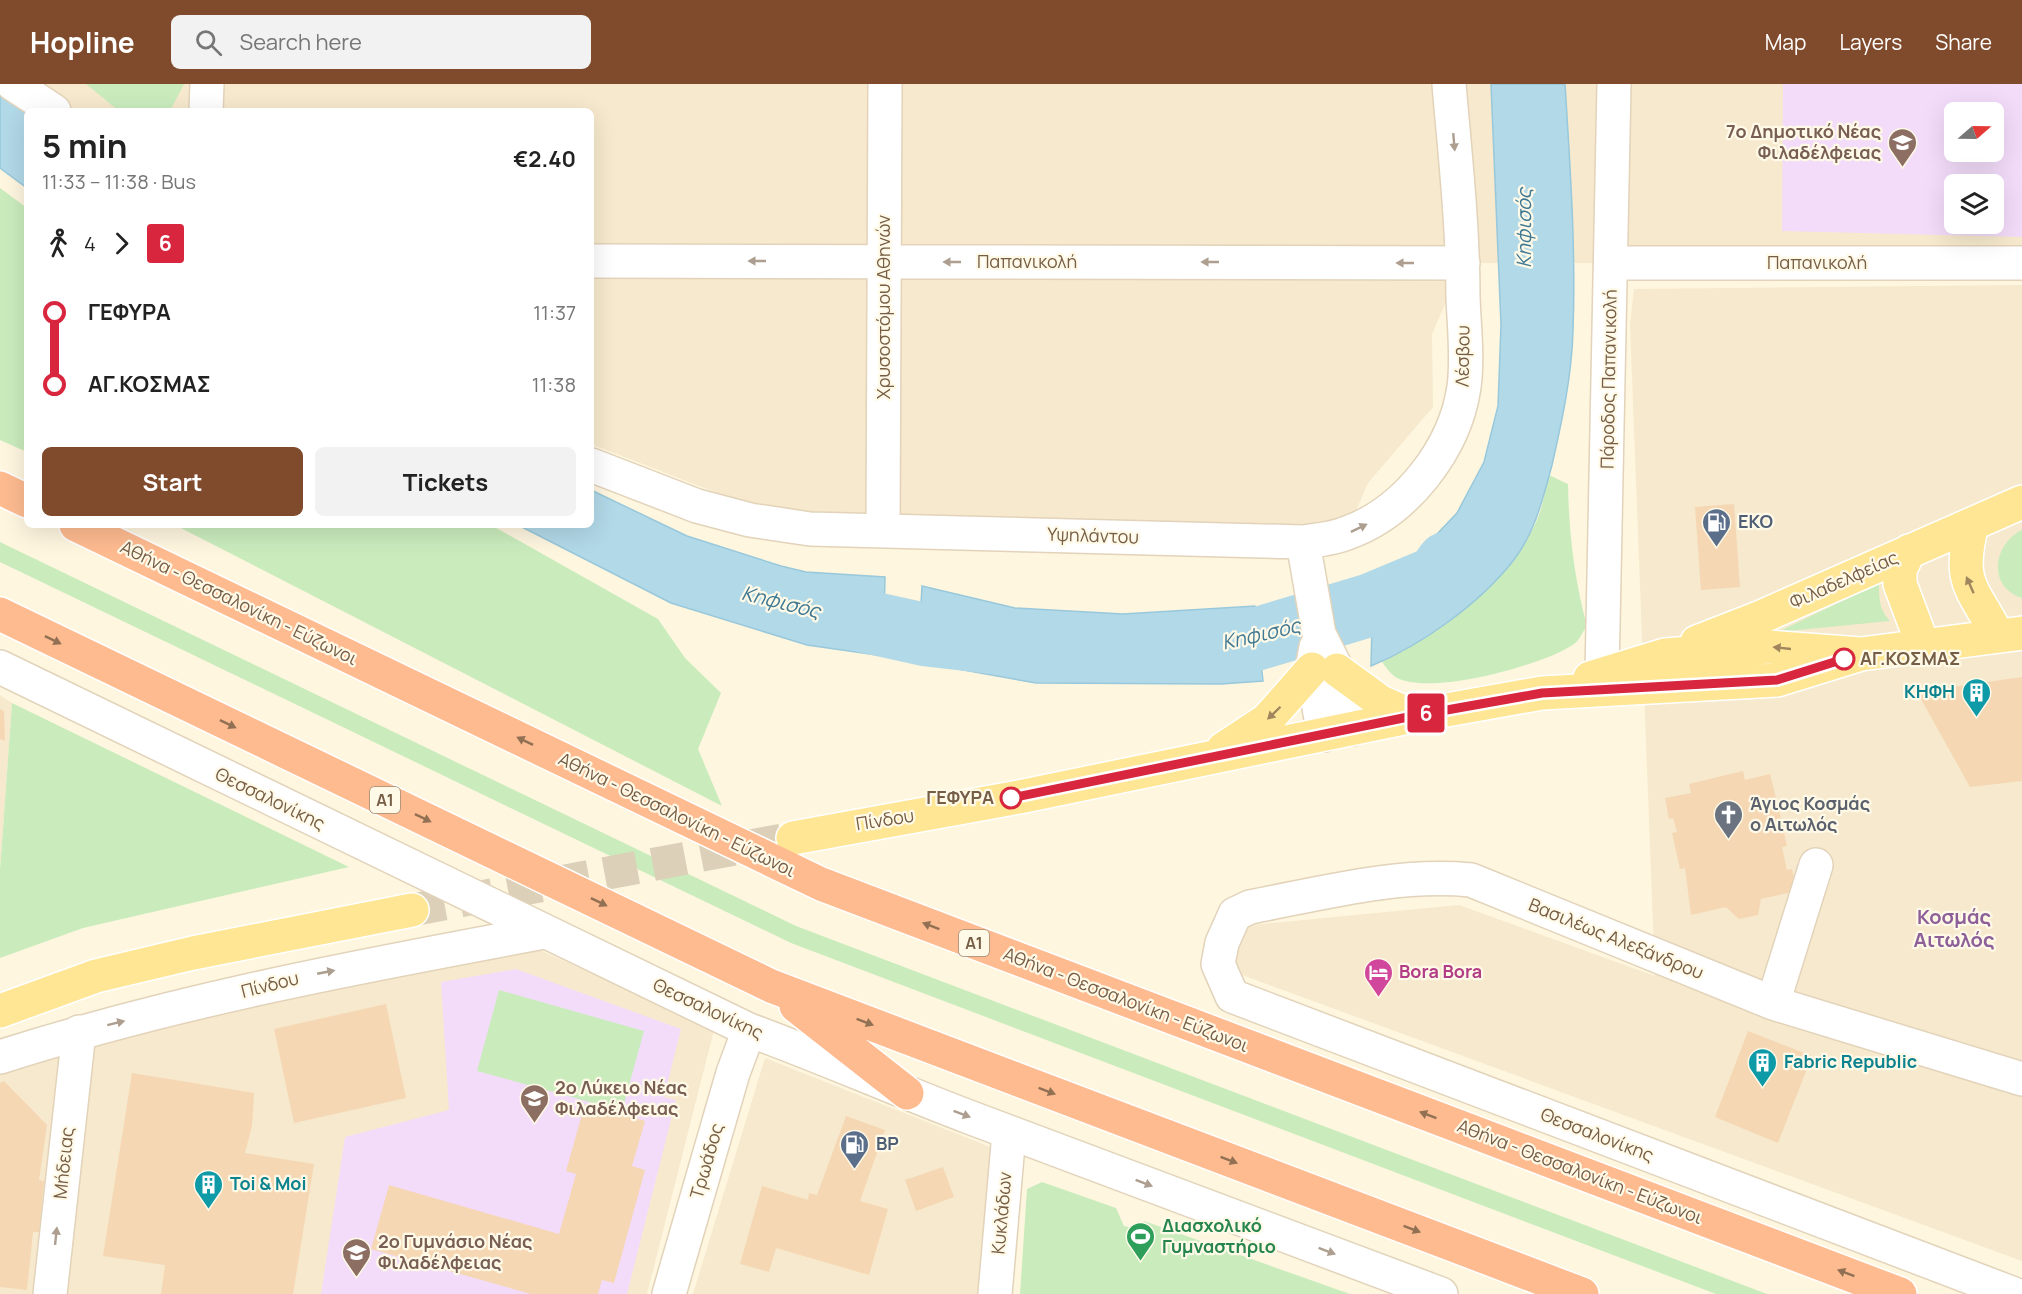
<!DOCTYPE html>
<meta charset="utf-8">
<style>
:root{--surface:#fff;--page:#f2f2f2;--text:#222;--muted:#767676;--accent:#804a2c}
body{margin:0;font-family:Manrope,sans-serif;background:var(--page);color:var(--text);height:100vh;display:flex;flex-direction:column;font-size:22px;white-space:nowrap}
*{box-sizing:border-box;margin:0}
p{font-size:20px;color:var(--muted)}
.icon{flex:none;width:33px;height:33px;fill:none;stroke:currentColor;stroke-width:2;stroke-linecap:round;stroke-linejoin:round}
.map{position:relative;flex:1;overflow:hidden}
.drawer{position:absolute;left:24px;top:24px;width:570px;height:420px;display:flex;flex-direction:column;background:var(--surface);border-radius:9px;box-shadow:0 6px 24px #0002}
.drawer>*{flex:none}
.badge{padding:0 12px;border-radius:4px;font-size:21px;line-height:39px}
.needle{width:39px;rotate:70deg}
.controls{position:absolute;left:1944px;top:18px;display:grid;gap:12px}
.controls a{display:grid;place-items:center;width:60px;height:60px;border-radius:9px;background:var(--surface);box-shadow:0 6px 24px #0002;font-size:30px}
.map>.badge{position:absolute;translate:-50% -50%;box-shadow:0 0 0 3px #fff}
.legs{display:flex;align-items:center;gap:9px;height:66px;padding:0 18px;font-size:20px}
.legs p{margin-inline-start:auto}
.overview{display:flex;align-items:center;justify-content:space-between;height:102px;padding:0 18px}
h1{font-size:33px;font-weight:700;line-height:45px}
.primary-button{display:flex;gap:12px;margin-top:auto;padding:12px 18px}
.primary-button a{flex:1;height:69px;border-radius:9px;background:var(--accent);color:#fff;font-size:24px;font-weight:700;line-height:69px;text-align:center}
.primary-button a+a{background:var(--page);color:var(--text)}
ul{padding:0 18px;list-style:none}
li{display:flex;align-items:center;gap:21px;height:72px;font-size:22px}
li i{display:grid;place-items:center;width:9px;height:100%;margin:0 8px;background:currentColor}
li i::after{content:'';width:15px;height:15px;margin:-8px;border:4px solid;border-radius:50%;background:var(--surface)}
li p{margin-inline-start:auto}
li:first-child i{background:linear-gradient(#0000 50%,currentColor 0)}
li:last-child i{background:linear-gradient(currentColor 50%,#0000 0)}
header{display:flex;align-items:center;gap:36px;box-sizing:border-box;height:84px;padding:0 30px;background:var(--accent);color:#fff}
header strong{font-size:28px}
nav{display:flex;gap:33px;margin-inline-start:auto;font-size:21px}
.search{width:420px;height:54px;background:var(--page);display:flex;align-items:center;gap:15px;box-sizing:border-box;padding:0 21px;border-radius:9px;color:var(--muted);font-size:22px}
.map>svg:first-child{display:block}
</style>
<header>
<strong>Hopline</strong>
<div class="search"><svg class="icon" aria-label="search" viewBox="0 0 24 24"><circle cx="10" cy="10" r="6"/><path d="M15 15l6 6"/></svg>Search here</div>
<nav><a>Map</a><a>Layers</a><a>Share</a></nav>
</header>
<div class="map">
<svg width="2022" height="1210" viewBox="0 0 2022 1210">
<rect width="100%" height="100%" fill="#fef6df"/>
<path fill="#f6e9cd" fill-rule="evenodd" d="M7 0H2022V179H1463L1432 250 1433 323 1368 399 1346 450 810 445 591 360V27H46ZM1954 28H1994V68H1954ZM1954 100H1994V140H1954Z
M2022 201V1177L1223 884 1241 842 1459 821 1655 892 1630 240 1634 205Z
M0 611 12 619 0 786Z
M540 866 714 946 647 1210H0V986L245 920Z
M765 974 998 1066 984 1210H693Z"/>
<path fill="#f3dcfa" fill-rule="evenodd" d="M1783 0H2022V153L1782 147ZM1954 28H1994V68H1954ZM1954 100H1994V140H1954Z
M516 885 681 945 664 1013 676 1016 627 1210H321L345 1053 449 1026 441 898Z"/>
<path fill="#caecbd" d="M86 0H184L170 27H119Z
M0 104 27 124V368L0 356Z
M1549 391 1568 400C1569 449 1574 494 1587 542 1583 547 1579 557 1574 560 1545 581 1423 614 1394 592 1389 588 1385 582 1382 578 1447 539 1503 508 1537 436 1543 422 1545 406 1549 391Z
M175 441H491L658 535 685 574 721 609 698 665 722 722Z
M2022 446V514C1987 503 1993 460 2022 446Z
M0 458 796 842 1767 1210H1716L791 859 0 478Z
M1879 499C1879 515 1879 525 1890 537L1778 548Z
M12 619 349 783 83 844 0 874V786Z
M499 906 644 947 622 1027 477 987Z
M1042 1098 1116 1124 1124 1142 1141 1146 1144 1137 1350 1210H1020L1027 1105Z"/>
<path fill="#b2d9e8" stroke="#98c8db" stroke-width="1.5" d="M1491 0H1565C1570 82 1576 164 1573 246 1572 291 1562 337 1552 381 1543 414 1535 449 1513 477 1479 520 1422 561 1371 582L1373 499 1417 471 1457 429 1484 378 1498 322 1501 241Z
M0 2 27 27V104L0 84Z
M591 406 687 452 781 482 806 488 885 493 883 572 807 561 671 519 518 441H591Z
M922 502 1015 524 1123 530 1255 522 1263 597 1221 600 1036 599 918 578Z"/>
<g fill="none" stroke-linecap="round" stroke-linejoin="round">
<path stroke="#b2d9e8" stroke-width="63" d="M800 523 927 551 1006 560
M1172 563 1250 557 1370 521 1437 493 1447 479"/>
</g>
<path fill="#f5d7b4" d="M1734 420 1740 503 1701 506 1695 423Z
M2022 593V697L1970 703 1917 608Z
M0 625 4 627 5 657 0 655Z
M1743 687 1745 696 1770 690 1776 714 1771 715 1773 727 1779 726 1787 762 1782 763 1787 786 1792 785 1797 807 1761 815 1758 831 1739 835 1726 823 1691 831 1685 784 1680 785 1672 749 1677 748 1673 734 1669 735 1665 714 1691 709 1689 700Z
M386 920 406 1014 294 1039 274 945Z
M1748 947 1812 972 1778 1059 1715 1033Z
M132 989 254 1009 252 1042 245 1069 314 1080 293 1210H161L165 1181 103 1172Z
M4 997 47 1041 39 1096 44 1097 39 1148H33L27 1206 0 1203V999Z
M585 1020 645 1037 632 1082 645 1086 614 1199 602 1196 598 1210H531L371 1165 389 1101 559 1150 576 1090 566 1087Z
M846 1032 885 1046 860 1117 888 1125 869 1191 776 1164 769 1188 740 1180 762 1102 808 1116 809 1109 817 1111Z
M943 1083 954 1113 916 1127 905 1096Z"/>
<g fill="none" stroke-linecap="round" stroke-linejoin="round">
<path stroke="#dcd0b8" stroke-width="33" stroke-dasharray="33 16" stroke-linecap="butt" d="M412 826 793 754"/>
<defs>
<path id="minor" d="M13 0 54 27
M206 27 207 0
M591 177 1463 179
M1612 179H2022
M591 381 697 422 750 436 810 445 1303 458C1317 456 1333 455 1347 449 1406 428 1455 365 1464 303 1468 274 1464 242 1463 213 1463 141 1455 71 1449 0
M883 446 885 0
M1303 458 1319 550 1337 586 1352 645
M1316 563 1312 585 1324 651
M0 583 749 946C823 973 895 1005 969 1033 1125 1093 1283 1151 1441 1210
M1602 590 1614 0
M1773 919 1816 781
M0 973C178 916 361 882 544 848
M50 1210 79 948
M669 1210 733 989 749 946
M995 1210 1009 1049
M2014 1210 1232 912 1218 880 1222 859 1235 830 1250 823C1323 809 1397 789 1471 796L1773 919 2022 995"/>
<path id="major" d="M1972 440C1957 501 1972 502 1998 552
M1909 467 1900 486V500L1924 564
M1697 558 1761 533 2022 418
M1337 586 1381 618 1413 632
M1590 594 1665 571 1769 563 1861 570 2022 549
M1223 665 1267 636 1312 585
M793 754 1019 713 1413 632 1542 609 1777 596 1861 570
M0 927 96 892 193 869 412 826"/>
<path id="highway" d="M0 404 27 417
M76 441 821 800 1900 1210
M0 530 771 902 1582 1210
M796 922 907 1009"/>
</defs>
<use href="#minor" stroke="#e2d3ba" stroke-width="36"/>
<use href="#major" stroke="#fff" stroke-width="36"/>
<use href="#highway" stroke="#fff" stroke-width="36"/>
<use href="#minor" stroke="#fff" stroke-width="33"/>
<use href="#major" stroke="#ffe695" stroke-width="33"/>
<use href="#highway" stroke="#febb90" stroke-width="33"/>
</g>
<defs><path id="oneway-solid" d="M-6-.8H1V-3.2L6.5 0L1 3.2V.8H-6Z" transform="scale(1.5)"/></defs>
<g fill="#ad9e8f">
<use href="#oneway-solid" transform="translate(1454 58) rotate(85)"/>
<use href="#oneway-solid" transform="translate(757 177) rotate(-180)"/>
<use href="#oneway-solid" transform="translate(952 178) rotate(-180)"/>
<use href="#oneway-solid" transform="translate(1210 178) rotate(-180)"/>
<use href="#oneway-solid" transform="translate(1405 179) rotate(-180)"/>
<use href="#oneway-solid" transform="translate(1359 444) rotate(-26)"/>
<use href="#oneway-solid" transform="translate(326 888) rotate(-11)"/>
<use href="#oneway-solid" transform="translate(116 939) rotate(-14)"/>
<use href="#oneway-solid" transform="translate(962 1030) rotate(21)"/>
<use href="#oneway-solid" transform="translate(1144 1099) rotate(21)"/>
<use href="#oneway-solid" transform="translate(56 1152) rotate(-84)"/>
<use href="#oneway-solid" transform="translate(1327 1167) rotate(21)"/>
</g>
<g fill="#9f865d">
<use href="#oneway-solid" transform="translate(1970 501) rotate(-114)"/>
<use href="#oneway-solid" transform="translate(1782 564) rotate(-174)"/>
<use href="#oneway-solid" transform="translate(1274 629) rotate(136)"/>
</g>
<g fill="#917054">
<use href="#oneway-solid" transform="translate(53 556) rotate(26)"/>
<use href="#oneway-solid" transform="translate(228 640) rotate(26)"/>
<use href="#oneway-solid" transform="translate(525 657) rotate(-154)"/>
<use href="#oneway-solid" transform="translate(423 734) rotate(26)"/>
<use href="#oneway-solid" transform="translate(599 818) rotate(26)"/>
<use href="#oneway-solid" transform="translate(931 842) rotate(-159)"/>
<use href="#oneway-solid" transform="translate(865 938) rotate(21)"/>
<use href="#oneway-solid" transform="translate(1047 1007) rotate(21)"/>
<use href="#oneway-solid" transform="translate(1428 1031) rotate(-159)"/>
<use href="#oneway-solid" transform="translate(1229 1076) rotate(21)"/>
<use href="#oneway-solid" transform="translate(1412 1145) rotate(21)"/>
<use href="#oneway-solid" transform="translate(1846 1189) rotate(-159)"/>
</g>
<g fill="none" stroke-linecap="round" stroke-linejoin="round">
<defs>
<path id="line-1" d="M1011 714 1413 632 1542 609 1777 596 1844 575"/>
</defs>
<use href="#line-1" stroke="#fff" stroke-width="14"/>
<use href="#line-1" stroke="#d7263d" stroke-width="9"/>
</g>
<defs>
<symbol id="school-pin" viewBox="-11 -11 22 30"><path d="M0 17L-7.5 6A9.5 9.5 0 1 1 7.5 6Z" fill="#8d6e63" stroke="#fff9e7"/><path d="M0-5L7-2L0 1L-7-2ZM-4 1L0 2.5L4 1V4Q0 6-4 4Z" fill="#fff"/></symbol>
<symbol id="fuel-pin" viewBox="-11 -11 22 30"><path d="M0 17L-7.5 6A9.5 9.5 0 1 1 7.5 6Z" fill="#5c6f8a" stroke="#fff9e7"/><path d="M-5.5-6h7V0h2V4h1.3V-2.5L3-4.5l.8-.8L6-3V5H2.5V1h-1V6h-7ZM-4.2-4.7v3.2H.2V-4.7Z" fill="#fff"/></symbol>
<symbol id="building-pin" viewBox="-11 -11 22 30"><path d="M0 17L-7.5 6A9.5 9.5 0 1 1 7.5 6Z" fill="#0f9aa8" stroke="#fff9e7"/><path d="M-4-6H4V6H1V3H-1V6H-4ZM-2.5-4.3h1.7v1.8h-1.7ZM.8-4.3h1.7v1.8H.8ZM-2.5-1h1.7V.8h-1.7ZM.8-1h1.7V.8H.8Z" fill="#fff"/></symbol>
<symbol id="church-pin" viewBox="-11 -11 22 30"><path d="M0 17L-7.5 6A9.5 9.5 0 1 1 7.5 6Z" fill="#6b7280" stroke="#fff9e7"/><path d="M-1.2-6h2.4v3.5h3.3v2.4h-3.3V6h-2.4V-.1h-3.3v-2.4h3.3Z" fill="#fff"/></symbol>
<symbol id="hotel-pin" viewBox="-11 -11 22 30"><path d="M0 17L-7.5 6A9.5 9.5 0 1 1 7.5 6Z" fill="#d1479c" stroke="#fff9e7"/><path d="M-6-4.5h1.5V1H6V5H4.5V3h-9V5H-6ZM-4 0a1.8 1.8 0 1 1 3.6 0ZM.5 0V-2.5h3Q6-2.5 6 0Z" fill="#fff"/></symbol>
<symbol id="stadium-pin" viewBox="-11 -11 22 30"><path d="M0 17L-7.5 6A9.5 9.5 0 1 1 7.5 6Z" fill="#2e9e5b" stroke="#fff9e7"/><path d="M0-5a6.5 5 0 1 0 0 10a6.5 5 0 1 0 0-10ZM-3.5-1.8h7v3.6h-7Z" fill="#fff"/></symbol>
</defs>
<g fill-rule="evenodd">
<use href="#school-pin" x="1886" y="42" width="33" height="45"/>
<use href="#fuel-pin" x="1700" y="422" width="33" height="45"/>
<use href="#building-pin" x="1960" y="592" width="33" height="45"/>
<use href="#church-pin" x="1712" y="714" width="33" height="45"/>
<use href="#hotel-pin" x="1362" y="872" width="33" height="45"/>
<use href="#building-pin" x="1746" y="962" width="33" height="45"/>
<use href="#school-pin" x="518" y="998" width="33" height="45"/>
<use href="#fuel-pin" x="838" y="1044" width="33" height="45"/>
<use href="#building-pin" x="192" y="1084" width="33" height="45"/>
<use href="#stadium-pin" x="1124" y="1136" width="33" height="45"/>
<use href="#school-pin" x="340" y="1152" width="33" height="45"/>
</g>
<g fill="#fff" stroke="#d7263d" stroke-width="3">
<circle cx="1844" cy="575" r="10"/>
<circle cx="1011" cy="714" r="10"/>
</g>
<g text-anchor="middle" stroke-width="4.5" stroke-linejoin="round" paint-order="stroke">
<g fill="#fff9e7" stroke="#9f8c76" stroke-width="1.5">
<rect x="370" y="703" width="30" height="26" rx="4.5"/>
<rect x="959" y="846" width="30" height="26" rx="4.5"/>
</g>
<g font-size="16" font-weight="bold" fill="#765d45">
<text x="385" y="722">Α1</text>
<text x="974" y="865">Α1</text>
</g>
<g font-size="18" font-weight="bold" fill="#785e54" stroke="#fff9e7" text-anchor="start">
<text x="1881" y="54" text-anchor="end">7ο Δημοτικό Νέας<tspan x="1881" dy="21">Φιλαδέλφειας</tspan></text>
<text x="555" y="1010">2ο Λύκειο Νέας<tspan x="555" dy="21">Φιλαδέλφειας</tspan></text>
<text x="378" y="1164">2ο Γυμνάσιο Νέας<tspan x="378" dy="21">Φιλαδέλφειας</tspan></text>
</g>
<g font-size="18" fill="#765d45" stroke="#fff9e7">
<text x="1027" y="184">Παπανικολή</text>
<text x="1817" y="185">Παπανικολή</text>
<text transform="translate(884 223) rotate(-90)" y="6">Χρυσοστόμου Αθηνών</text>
<text transform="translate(1463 272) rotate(-89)" y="6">Λέσβου</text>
<text transform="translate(1609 295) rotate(-89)" y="6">Πάροδος Παπανικολή</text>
<text transform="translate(1093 452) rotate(2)" y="6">Υψηλάντου</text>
<text transform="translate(1844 496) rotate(-24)" y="6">Φιλαδελφείας</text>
<text transform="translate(239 519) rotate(26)" y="6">Αθήνα - Θεσσαλονίκη - Εύζωνοι</text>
<text transform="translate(270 715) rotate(26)" y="6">Θεσσαλονίκης</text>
<text transform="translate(677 731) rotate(26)" y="6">Αθήνα - Θεσσαλονίκη - Εύζωνοι</text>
<text transform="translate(885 736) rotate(-9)" y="6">Πίνδου</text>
<text transform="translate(1616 855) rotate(22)" y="6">Βασιλέως Αλεξάνδρου</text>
<text transform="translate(270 901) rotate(-14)" y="6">Πίνδου</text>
<text transform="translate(1126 916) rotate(21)" y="6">Αθήνα - Θεσσαλονίκη - Εύζωνοι</text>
<text transform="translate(708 925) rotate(25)" y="6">Θεσσαλονίκης</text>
<text transform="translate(1597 1051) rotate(21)" y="6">Θεσσαλονίκης</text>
<text transform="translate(707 1077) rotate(-74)" y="6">Τρωάδος</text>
<text transform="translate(64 1079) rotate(-84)" y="6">Μήδειας</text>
<text transform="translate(1580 1088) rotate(21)" y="6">Αθήνα - Θεσσαλονίκη - Εύζωνοι</text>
<text transform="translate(1002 1129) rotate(-85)" y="6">Κυκλάδων</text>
</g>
<g font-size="18" font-weight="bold" fill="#4e5e75" stroke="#fff9e7" text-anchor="start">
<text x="1738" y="444">EKO</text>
<text x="876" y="1066">BP</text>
</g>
<g font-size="18" font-weight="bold" fill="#765d45" stroke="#fff9e7" text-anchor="start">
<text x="1860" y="581">ΑΓ.ΚΟΣΜΑΣ</text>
<text x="994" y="720" text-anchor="end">ΓΕΦΥΡΑ</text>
</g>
<g font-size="18" font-weight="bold" fill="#0d838f" stroke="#fff9e7" text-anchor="start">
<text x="1955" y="614" text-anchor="end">ΚΗΦΗ</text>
<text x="1784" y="984">Fabric Republic</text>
<text x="230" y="1106">Toi &amp; Moi</text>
</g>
<g font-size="18" font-weight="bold" fill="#5b616d" stroke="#fff9e7" text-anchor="start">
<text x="1750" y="726">Άγιος Κοσμάς<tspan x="1750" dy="21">ο Αιτωλός</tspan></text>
</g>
<g font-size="18" font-weight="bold" fill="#b23c85" stroke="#fff9e7" text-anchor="start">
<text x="1399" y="894">Bora Bora</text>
</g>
<g font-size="18" font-weight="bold" fill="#27864d" stroke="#fff9e7" text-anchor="start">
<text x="1162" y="1148">Διασχολικό<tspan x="1162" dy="21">Γυμναστήριο</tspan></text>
</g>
<g font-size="20" font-style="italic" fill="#407993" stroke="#fff9e7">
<text transform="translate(1524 144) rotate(-90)" y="7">Κηφισός</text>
<text transform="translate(781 518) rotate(14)" y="7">Κηφισός</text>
<text transform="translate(1261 550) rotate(-13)" y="7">Κηφισός</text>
</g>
<g font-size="20" font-weight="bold" fill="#8e609a" stroke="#fff9e7">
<text x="1954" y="840">Κοσμάς<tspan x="1954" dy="23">Αιτωλός</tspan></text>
</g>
</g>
</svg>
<div class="controls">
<a><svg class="needle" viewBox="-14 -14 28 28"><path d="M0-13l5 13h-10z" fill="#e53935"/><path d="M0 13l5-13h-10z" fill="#767676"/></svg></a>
<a><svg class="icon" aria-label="layers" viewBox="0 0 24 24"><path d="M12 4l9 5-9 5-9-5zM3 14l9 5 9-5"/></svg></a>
</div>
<b class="badge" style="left:1426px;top:629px;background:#d7263d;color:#fff">6</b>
<section class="drawer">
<div class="overview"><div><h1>5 min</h1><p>11:33 – 11:38 · Bus</p></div><b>€2.40</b></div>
<div class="legs"><svg class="icon" aria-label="walk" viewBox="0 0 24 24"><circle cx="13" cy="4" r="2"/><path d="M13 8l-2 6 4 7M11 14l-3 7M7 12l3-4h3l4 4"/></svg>4<svg class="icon" aria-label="forward" viewBox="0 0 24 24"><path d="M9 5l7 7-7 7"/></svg><b class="badge" style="background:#d7263d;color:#fff">6</b></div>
<ul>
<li><i style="color:#d7263d"></i><b>ΓΕΦΥΡΑ</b><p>11:37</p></li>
<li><i style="color:#d7263d"></i><b>ΑΓ.ΚΟΣΜΑΣ</b><p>11:38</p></li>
</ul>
<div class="primary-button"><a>Start</a><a>Tickets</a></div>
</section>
</div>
